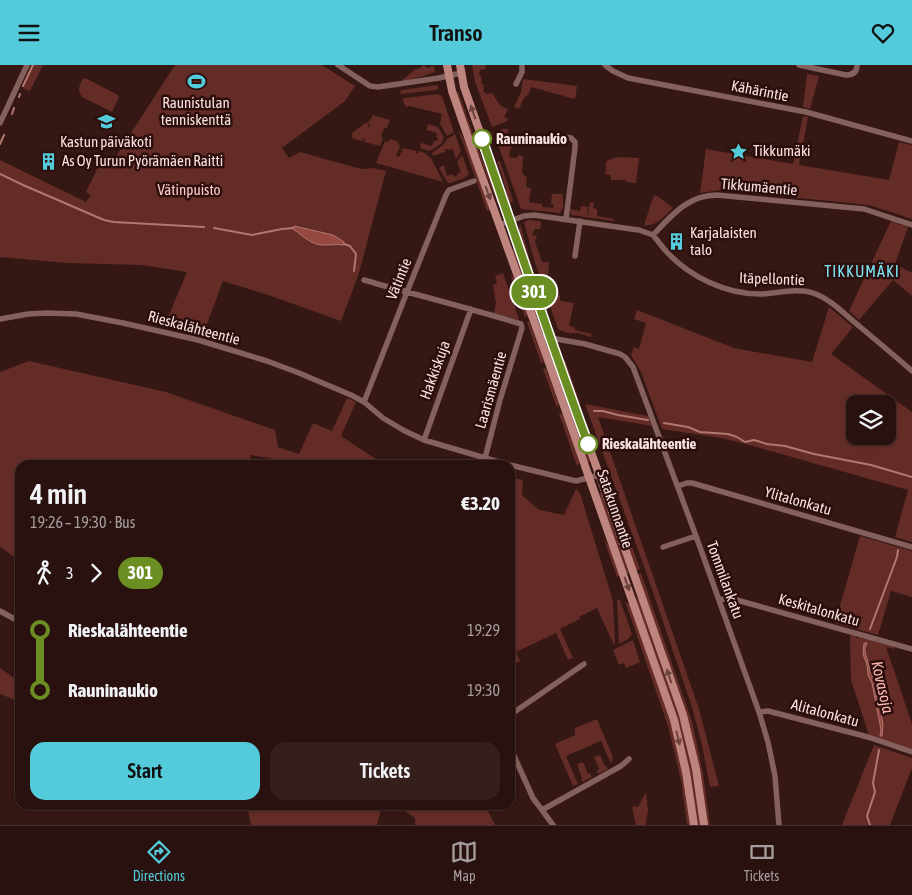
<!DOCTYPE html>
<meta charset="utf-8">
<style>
:root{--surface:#28110f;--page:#341f1d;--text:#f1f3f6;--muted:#a59d9e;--line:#44312f;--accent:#53cbda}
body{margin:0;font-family:"Asap Condensed",sans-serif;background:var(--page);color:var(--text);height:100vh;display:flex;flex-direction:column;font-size:19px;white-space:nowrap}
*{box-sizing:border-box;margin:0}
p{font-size:16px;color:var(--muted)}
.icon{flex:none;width:28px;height:28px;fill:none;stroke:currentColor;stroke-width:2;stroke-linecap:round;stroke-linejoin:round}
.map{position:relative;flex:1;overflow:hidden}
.sheet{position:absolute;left:15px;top:395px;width:500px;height:350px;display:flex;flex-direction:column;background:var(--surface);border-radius:15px;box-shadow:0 1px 4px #0004,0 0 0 1px var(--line)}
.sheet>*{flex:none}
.badge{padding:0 10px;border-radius:16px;font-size:18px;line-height:32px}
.buttons{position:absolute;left:846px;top:330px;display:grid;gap:10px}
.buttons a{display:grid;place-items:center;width:50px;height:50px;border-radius:10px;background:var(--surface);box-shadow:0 1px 4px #0004,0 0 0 1px var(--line);font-size:25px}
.map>.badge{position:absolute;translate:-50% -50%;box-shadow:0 0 0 2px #fff}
.legs{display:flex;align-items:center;gap:8px;height:55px;padding:0 15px;font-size:16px}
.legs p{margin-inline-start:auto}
.overview{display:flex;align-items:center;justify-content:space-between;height:85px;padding:0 15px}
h1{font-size:28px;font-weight:600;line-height:38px}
.action{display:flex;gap:10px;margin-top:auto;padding:10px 15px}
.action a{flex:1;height:58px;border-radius:15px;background:var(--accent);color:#111;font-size:20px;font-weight:600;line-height:58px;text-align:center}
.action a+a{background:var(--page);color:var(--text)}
ul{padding:0 15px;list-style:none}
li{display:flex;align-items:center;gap:18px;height:60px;font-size:19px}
li i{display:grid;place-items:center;width:8px;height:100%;margin:0 6px;background:currentColor}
li i::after{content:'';width:12px;height:12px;margin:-6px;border:4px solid;border-radius:50%;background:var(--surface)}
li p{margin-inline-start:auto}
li:first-child i{background:linear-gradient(#0000 50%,currentColor 0)}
li:last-child i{background:linear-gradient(currentColor 50%,#0000 0)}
header{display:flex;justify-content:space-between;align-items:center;height:65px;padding:0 15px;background:var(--accent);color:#111;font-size:22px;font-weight:600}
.dock{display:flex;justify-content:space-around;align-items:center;height:70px;border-top:1px solid var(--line);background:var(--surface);font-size:14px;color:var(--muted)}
.dock a{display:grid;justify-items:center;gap:2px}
.dock .on{color:var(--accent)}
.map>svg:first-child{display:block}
</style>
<header><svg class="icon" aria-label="menu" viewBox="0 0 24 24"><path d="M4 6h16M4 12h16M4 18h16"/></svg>Transo<svg class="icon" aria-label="heart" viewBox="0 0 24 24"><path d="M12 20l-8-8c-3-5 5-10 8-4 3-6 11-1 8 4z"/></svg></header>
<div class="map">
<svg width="912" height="760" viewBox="0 0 912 760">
<rect width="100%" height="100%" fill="#351714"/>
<path fill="#642c27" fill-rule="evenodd" d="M31 0H43L30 26 24 24 22 21Z
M175 0H322L355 21 345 36 282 83 289 93 300 87 361 104 374 103 386 106 359 208 341 256 271 231 223 216 202 272 164 262 187 207 142 200 67 198 0 192V95L86 137 91 130 86 127 100 98 109 102Z
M424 0 427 3 434 1 435 7 420 12 403 16 402 15 410 9 415 4H418Z
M472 0H485L486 4 480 5 479 9 481 11 482 15 481 18 483 19 484 24 483 26 486 29 492 28 499 39 508 45 504 52 508 54 507 56 492 62 475 17Z
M807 9 819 11 810 44 803 42Z
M85 13 118 30 119 32 112 47 82 32C77 25 79 21 83 14Z
M523 14 577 21 575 34 531 22 529 29 524 33 519 44 514 42 521 27Z
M438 20V24L436 25 400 29 401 25Z
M458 26 481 91 490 110 502 141 499 142 475 80 456 27Z
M438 29 442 31 454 67 447 71 440 59 442 49 410 41 406 42 403 36V34L405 33Z
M372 50 390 55 387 63H384L381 71 383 73 380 81 364 77 365 72 362 76 354 74 351 71 353 67 367 57 370 63V60L368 57 372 53Z
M803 51 808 52 799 100 889 115 899 77 912 80V154L869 140 721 125 700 128 706 84 793 99Z
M428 59 438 62 444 72 442 78 430 86 420 83 421 78 432 81 434 76H437L438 73 436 72 437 68 426 65Z
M503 64H508L507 76 512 77 509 92 517 93 518 90 523 91 522 108 524 109V111L527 112 526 122 531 123 529 137 542 139V142L553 143 554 140 551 139 552 129H563V143L560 148 521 144 494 68Z
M459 67H460L468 82 490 145 487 146Z
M455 69 461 86 456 94 453 84 448 85V84H445V87L433 91 432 88 443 80 447 74Z
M390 74 397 76 400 81 396 91 399 92 403 83 416 86V88H418L419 86 425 88 431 93 443 117 376 98 385 76 389 77Z
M462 90 469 109 464 113 450 118H448L439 103 444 100 447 111 453 109 454 112 457 111V109L461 107 457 97Z
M621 92 639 93 636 118 626 117 625 115H611V110L605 109 606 102 605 101C606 93 614 93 621 92Z
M500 96 513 135 512 137 508 138 504 117 497 97Z
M654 130 659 132 673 143C664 151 657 162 644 160Z
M590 137 594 138 593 143 597 144V151L614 154V156L571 150 570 144 580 146 581 141 588 142 587 150H588Z
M528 155 540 156 541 158 540 164H535L532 170 537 171 535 177 542 197H549L548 211H550L549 215H553V220L556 229 560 230V234L561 236 574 238 569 260 575 263V265L592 269 591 272 577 268H567L558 264 534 195 524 157Z
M891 156 908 162 895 199 912 208V231L893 215 859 255 849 246Z
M520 159 533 207 547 245 544 246 530 208 518 167Z
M514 177 537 249H534L513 188V178Z
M503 208 519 254 518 255 494 248 496 238 493 220 497 219 495 211Z
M513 211 528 251 525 252 511 212Z
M829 242 853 262 831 289 912 347V477L895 472 908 425 746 379 721 373 662 364 641 307 631 290 634 282 639 284 646 258 634 254 637 245 734 283 812 297ZM855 339H888V371H855Z
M529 256 544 297 541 298 527 257Z
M565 295 580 338 577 337 562 296Z
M29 296 166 327 275 365 278 382 299 389 313 358 332 366 347 333 356 337 341 371 385 400H307L251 390 249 400H20V496L0 482V307Z
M555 298 590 397 587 398 552 299Z
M546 303 559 339 557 343 543 304Z
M585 339 648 351 652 361 598 352 699 644 719 721 710 722 702 680 691 639 645 504Z
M561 348 563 350 579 397V398L577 401 559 349Z
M510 412 523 415 522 430 539 445 564 450 576 424 580 428 613 536 615 579 614 580 597 543 579 552 580 554 560 564 573 593 568 595 556 568 516 587 520 596 510 601Z
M611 424 640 504 636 506 607 425Z
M601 428 629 508 626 509 598 429Z
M860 471 912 486V532L891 526 878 570 835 558Z
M603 472 609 482 620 511 617 512Z
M641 508 692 657 698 684 703 709 710 760H707L700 709 637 509Z
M634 531 638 534 681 657 693 710 700 760H697C694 733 690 706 684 680 671 630 651 580 634 531Z
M617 534 620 535 632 569 628 574 619 579Z
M625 536 630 540 671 659 684 715 691 760H687L681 715 668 661Z
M850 570 856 571V573H858L859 572 894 582V584L886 582 912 659V685L869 670 851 615Z
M633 575 640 597 626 603 624 598 619 600 613 585Z
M0 603 20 617V637L0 629Z
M597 654 613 692 611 699 601 676 566 691 578 719 573 721 555 679 575 670V663Z
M874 680 912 693V703L890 760H842Z
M600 690 605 701H606L608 704 598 709 597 705 599 704 594 692Z
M583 697 588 709 590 708 592 712 582 717 581 715 582 714 577 699Z
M646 727 648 746 646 755V760H636L632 742 634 741 638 742Z
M248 740H485L495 760H415V753L398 741 381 744 377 760H251L248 745Z"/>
<path fill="#964942" stroke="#b37771" d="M294 161 333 170 344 177V180C337 179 333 180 327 180 311 181 305 172 293 164Z
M864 578H867L865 583V587L869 601 870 607 875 616V626L881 648 883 660 882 671H880L881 665 872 618 868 610 867 600 863 589Z"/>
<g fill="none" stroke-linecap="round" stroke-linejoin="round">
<path stroke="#b37771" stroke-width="2" d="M23 21 33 0
M19 32 20 29
M12 49 14 43
M0 79 4 70
M0 109 23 120 104 155 114 157 204 162
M214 163 252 170 282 164 293 163
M344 179 350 181 356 189 354 206
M594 346H603L618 350 648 355
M664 358 688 362 700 367 728 369 737 372 745 377 754 375 767 379 785 381 814 389 871 400 912 412
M870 564 897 492 898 485
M870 760 867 751 875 727 873 718 879 685"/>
<path stroke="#85615d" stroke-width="5.5" d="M338 0 370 21 378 22 439 13 461 8
M605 0 613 6 628 13 806 47 912 76
M799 0 846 10C853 10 857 7 857 0
M516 19 522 7V0
M0 58 27 0
M566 72 571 73 575 77V83L566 154
M499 160 524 151 534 150 631 164 639 165 653 170C672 150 688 130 717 130L864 144 912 160
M653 170C657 175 661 180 665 185 689 212 727 230 763 229 779 228 798 223 813 228 831 234 845 250 859 261 877 276 895 291 912 306
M575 191 580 156
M364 215C416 230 469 243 521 259L522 263 500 335 485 393
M0 254 28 249 47 248 76 249 123 258 198 275 267 296 299 308 351 330 364 337 383 353 403 365 424 375 509 400
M539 271 585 279 620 289 625 292 633 302 696 471 759 647 768 677 775 711 779 760
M364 337 407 227 446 130 449 125 474 116
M424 375 471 244
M510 400 576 416 599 410
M678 421 687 418H692L912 482
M663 482 696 471
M719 535 728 533 733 534 912 584
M0 546 20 557
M759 647 768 646 868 672 912 687
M510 650 584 599
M510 682 533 733 553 760
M542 745 621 701 629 694"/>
<path stroke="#be857e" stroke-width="8" d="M447 0 452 26 476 95 549 298 674 655 686 707 694 760
M460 0 464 22 511 156 529 215 595 398 683 650 696 704 704 760"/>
</g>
<defs><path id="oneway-solid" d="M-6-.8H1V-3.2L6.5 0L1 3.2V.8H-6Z" transform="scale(1.25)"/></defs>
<g fill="#6d433f">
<use href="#oneway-solid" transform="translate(473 47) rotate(-109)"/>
<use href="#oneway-solid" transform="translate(488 128) rotate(70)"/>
<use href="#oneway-solid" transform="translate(627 519) rotate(70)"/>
<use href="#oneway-solid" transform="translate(669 611) rotate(-109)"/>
<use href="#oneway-solid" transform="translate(678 673) rotate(76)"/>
</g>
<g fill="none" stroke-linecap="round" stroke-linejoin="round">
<defs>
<path id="line-1" d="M482 74C517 176 551 278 588 379"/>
</defs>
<use href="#line-1" stroke="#fff" stroke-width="11"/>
<use href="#line-1" stroke="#6b8e23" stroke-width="8"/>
</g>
<defs>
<symbol id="stadium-bare" viewBox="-9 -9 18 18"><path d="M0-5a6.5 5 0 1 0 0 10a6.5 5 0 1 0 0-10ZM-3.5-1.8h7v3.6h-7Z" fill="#53cbda" stroke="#2b0d0b" stroke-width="2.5" paint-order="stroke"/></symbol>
<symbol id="school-bare" viewBox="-9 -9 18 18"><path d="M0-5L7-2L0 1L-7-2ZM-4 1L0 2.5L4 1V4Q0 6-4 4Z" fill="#53cbda" stroke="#2b0d0b" stroke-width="2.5" paint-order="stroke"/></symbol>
<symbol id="sight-bare" viewBox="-9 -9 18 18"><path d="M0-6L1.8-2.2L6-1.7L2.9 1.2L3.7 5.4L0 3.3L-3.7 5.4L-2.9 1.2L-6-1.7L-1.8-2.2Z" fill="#53cbda" stroke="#2b0d0b" stroke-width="2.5" paint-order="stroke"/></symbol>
<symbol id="building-bare" viewBox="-9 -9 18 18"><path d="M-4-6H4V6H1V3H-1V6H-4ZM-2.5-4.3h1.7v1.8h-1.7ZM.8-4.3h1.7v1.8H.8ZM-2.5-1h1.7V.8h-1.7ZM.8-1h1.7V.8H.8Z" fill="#53cbda" stroke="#2b0d0b" stroke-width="2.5" paint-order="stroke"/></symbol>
</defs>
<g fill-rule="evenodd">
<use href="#stadium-bare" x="184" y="4" width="25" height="25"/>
<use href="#school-bare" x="94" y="44" width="25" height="25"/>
<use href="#sight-bare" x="726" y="74" width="25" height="25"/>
<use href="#building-bare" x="36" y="84" width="25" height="25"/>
<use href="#building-bare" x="664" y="164" width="25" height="25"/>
</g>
<g fill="#fff" stroke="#6b8e23" stroke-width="2.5">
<circle cx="482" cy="74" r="9"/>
<circle cx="588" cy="379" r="9"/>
</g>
<g text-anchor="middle" stroke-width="5" stroke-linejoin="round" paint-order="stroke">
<g font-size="15" fill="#f8e2df" stroke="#2b0d0b">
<text transform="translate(760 26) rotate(11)" y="5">Kähärintie</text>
<text transform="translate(759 122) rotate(5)" y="5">Tikkumäentie</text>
<text transform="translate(399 214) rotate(-68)" y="5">Vätintie</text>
<text transform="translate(772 214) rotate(2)" y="5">Itäpellontie</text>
<text transform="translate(194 263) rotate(15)" y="5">Rieskalähteentie</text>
<text transform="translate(435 305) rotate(-70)" y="5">Hakkiskuja</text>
<text transform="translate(491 325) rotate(-74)" y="5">Laarismäentie</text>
<text transform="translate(798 436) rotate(16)" y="5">Ylitalonkatu</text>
<text transform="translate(615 444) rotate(71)" y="5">Satakunnantie</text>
<text transform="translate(725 515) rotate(70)" y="5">Tommilankatu</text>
<text transform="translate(819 545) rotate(16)" y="5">Keskitalonkatu</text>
<text transform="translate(825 648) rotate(15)" y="5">Alitalonkatu</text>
</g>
<g font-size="15" fill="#f8e2df" stroke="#2b0d0b" text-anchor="start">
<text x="196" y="43" text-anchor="middle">Raunistulan<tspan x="196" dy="17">tenniskenttä</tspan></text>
<text x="106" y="82" text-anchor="middle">Kastun päiväkoti</text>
<text x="753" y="91">Tikkumäki</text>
<text x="62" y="101">As Oy Turun Pyörämäen Raitti</text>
<text x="690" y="173">Karjalaisten<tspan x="690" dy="17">talo</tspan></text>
</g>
<g font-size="15" font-weight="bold" fill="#f8e2df" stroke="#2b0d0b" text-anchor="start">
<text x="496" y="79">Rauninaukio</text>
<text x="602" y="384">Rieskalähteentie</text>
</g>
<g font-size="15" fill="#fbccc6" stroke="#2b0d0b">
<text x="189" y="130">Vätinpuisto</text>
</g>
<g font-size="16" letter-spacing="1" fill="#7be5f3" stroke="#2b0d0b">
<text x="862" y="212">TIKKUMÄKI</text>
</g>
<g font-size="16" font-style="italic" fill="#fdb8b0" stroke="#2b0d0b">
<text transform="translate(883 622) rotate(77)" y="6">Kovasoja</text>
</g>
</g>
</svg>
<div class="buttons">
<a><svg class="icon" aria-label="layers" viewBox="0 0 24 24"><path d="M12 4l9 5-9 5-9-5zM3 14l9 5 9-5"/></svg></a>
</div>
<b class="badge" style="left:534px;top:227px;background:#6b8e23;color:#fff">301</b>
<section class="sheet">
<div class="overview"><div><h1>4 min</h1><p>19:26 – 19:30 · Bus</p></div><b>€3.20</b></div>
<div class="legs"><svg class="icon" aria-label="walk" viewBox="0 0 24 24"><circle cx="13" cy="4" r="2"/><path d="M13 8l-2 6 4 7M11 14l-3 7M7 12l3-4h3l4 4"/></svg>3<svg class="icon" aria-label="forward" viewBox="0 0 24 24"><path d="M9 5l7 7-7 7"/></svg><b class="badge" style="background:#6b8e23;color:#fff">301</b></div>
<ul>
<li><i style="color:#6b8e23"></i><b>Rieskalähteentie</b><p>19:29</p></li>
<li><i style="color:#6b8e23"></i><b>Rauninaukio</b><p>19:30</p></li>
</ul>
<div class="action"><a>Start</a><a>Tickets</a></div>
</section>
</div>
<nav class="dock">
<a class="on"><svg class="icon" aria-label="directions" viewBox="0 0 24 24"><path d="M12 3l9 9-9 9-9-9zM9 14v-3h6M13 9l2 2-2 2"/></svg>Directions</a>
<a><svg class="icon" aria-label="map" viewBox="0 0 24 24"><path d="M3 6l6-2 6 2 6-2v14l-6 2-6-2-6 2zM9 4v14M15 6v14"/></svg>Map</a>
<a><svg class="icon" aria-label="tickets" viewBox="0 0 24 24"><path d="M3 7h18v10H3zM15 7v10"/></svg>Tickets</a>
</nav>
